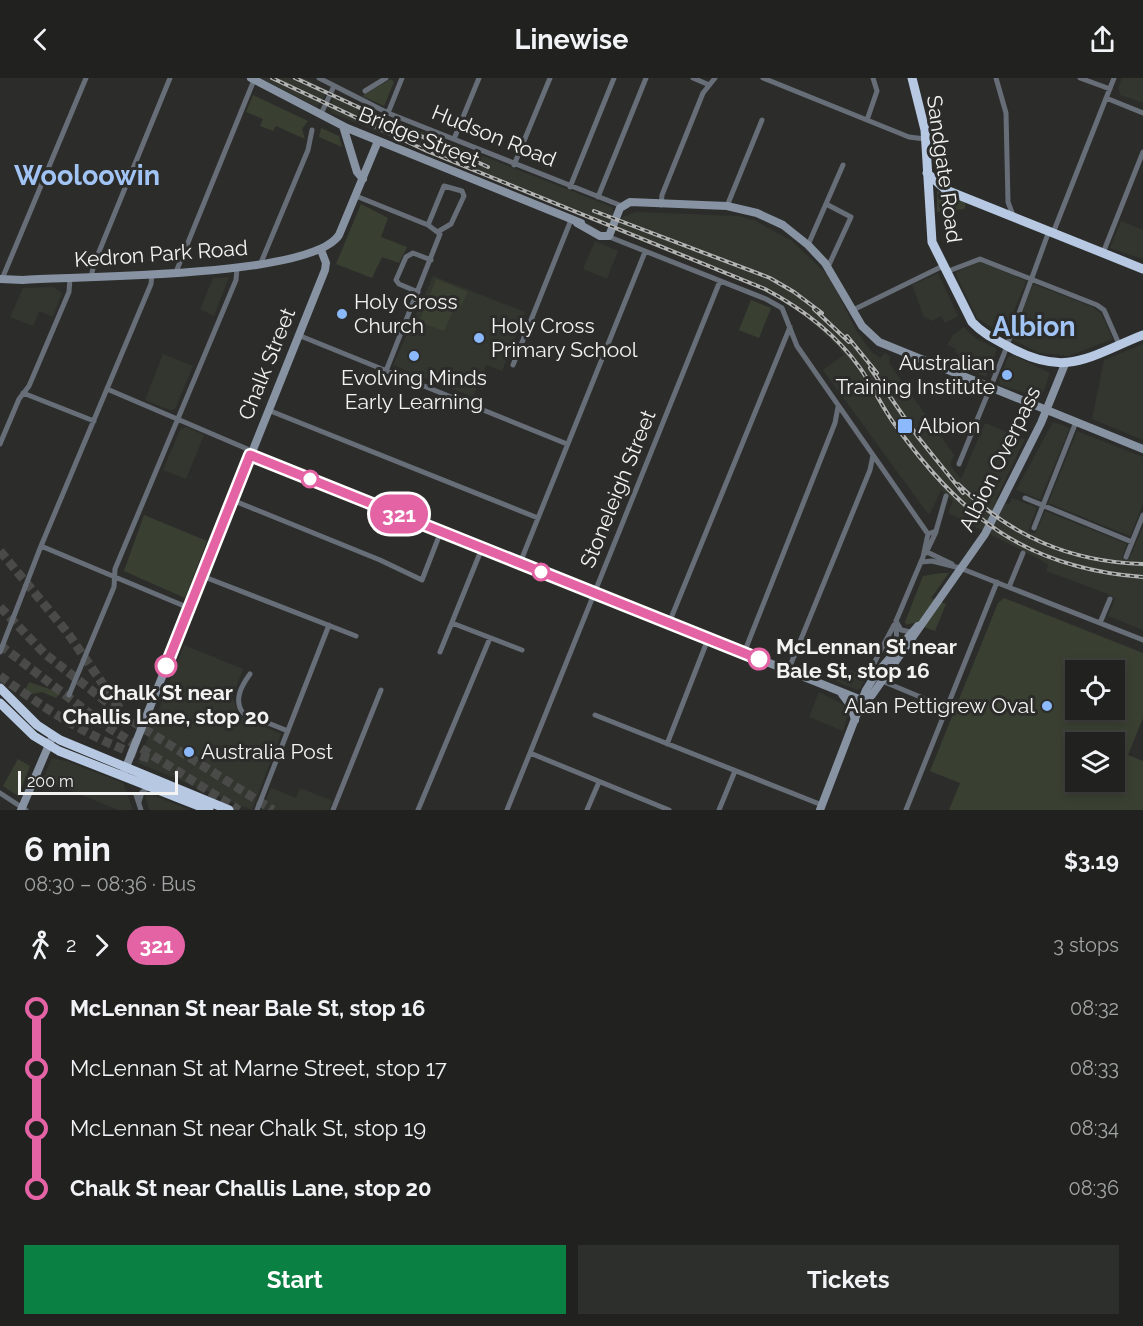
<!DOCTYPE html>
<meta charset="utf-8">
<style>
:root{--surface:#212220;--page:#2d2f2d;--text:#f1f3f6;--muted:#a2a4a5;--line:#3e3f3e;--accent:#0b8043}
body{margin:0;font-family:Raleway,sans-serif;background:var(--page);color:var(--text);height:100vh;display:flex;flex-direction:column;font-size:22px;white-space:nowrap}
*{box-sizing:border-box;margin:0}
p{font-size:20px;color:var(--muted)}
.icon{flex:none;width:33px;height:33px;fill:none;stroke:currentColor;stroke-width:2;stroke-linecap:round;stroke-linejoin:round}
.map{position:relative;height:732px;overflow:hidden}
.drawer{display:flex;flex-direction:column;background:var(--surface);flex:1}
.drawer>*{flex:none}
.badge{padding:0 12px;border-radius:20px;font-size:21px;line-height:39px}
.tools{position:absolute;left:1065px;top:582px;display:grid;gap:12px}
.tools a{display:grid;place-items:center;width:60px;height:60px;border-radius:0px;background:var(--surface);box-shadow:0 3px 9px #0003,0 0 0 2px var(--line);font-size:30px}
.scale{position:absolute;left:18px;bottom:15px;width:160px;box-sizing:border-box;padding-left:6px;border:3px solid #f2f3f2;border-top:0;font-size:16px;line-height:21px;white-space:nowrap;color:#f2f3f2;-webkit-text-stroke:4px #2c2d2b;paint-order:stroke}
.map>.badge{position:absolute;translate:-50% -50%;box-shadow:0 0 0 3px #fff}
.legs{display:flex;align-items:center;gap:9px;height:66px;padding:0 24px;font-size:20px}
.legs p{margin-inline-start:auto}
.summary{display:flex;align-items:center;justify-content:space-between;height:102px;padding:0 24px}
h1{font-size:33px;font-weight:700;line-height:45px}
.primary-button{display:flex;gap:12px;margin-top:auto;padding:12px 24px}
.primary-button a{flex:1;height:69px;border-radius:0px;background:var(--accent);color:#fff;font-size:24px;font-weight:700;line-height:69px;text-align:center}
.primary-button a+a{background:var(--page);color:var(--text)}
ul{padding:0 24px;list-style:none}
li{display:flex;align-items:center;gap:21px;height:60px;font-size:22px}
li i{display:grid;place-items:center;width:9px;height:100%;margin:0 8px;background:currentColor}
li i::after{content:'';width:15px;height:15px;margin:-8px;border:4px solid;border-radius:50%;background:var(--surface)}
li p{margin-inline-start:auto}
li:first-child i{background:linear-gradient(#0000 50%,currentColor 0)}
li:last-child i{background:linear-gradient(currentColor 50%,#0000 0)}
header{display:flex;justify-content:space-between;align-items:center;height:78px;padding:0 24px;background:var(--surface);font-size:27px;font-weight:700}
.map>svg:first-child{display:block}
</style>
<header><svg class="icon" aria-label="back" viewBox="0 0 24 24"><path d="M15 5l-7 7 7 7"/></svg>Linewise<svg class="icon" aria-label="share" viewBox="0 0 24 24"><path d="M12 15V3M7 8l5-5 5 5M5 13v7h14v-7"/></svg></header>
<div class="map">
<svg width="1143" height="732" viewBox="0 0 1143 732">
<rect width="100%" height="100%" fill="#2c2d2b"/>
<path fill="#32362f" d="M261 0H304L328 13 317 29Z
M1122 0H1143V25L1120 17 1118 10Z
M336 16 374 35 612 129 614 134 609 149 332 35 329 29Z
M636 134 738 138 754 142 792 163 829 198 857 254 872 274 880 280 885 275 890 278 889 285 954 377 950 387 961 401 985 345 1025 361 996 421 1009 427 1012 420 1037 430 1028 453 1035 456 1045 433 1127 466 1122 480 1129 481 1143 449V552L1108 538 1115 521 1108 516 1046 493 1048 487 1039 481 948 435 953 423 941 412 930 436H928L823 292 844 277 836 266 802 236 780 222 751 207 616 153 622 139Z
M1121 143 1143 152V181L1110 170Z
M595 163 618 173 607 201 583 191Z
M979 183 1026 203 1006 253 1000 255 977 240 955 195Z
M938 195 958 238 945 245 941 238 932 243 924 239 912 207Z
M433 198 525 234 502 293 486 287 473 319 393 287Z
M229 199 214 238 200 231 213 200Z
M1033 206 1093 229 1102 237 1113 261 1069 278 1039 275 1013 262 1011 260Z
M53 209 62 215 53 239 39 233 33 248 10 239 23 210Z
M964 249 975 260 997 271 986 299 956 286 959 276 955 274 956 271 947 267 953 257Z
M1143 266V362L1092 341 1104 282Z
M163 276 193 288 175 331 170 332 145 322Z
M1013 277 1050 295 1041 320 1000 307 999 301 1008 279Z
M1053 344 1070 350 1040 422 1016 412Z
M186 349 204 357 186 401 163 392 180 352Z
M1077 353 1143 379V426L1130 458 1048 425Z
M184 567 243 591 232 619 240 638 281 656 252 732 138 685Z
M836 586 865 598 861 610 857 612 830 601Z
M819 614 846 628 848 637 843 653 809 639Z
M52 680 69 684 123 705 133 732H118L43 701Z
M271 710 296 720 300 710 333 723 329 732H262Z
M148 715 190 732H149L145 718Z"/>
<path fill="#394032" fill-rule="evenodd" d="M391 1 394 4 384 28 362 18Z
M253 17 308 43 302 51 305 61 276 48 273 53 260 48 263 41 246 34Z
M321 50 339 58 342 69 319 59Z
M937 113 965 124V131L937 134Z
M361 126 388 140 381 159 407 169 399 185 382 179 372 200 336 186Z
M436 201 468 214 459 232 453 233 444 253 419 244Z
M751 222 771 230 759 260 739 252Z
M144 437 207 463 185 520 124 493Z
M941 495H949L931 520 946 526 935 553 913 545 906 547 905 544 923 498Z
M1004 520 1143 575V640L1128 677 1143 683V732H949L960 705 930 693 998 525ZM1076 592H1114V632H1076ZM1076 664H1114V704H1076Z
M29 604 61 615 56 620 42 614 27 617 24 614Z
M18 681 30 688 18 718 3 708Z"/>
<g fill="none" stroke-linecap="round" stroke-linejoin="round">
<path stroke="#4a4b49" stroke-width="9" stroke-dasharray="9 4.5" stroke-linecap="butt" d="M0 473 67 554 120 631
M0 529 45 576 127 640 273 732
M0 567 106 648 239 732
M0 598C45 631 98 666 152 681"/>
<path stroke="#676e78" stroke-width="5" d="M319 0 388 35 622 128
M693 0 707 6
M763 0 909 59 925 61
M996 0 1006 35 1008 124 1014 140
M1080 0 1110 11
M365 13 386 0
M1106 20 1143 35
M388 35 402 0
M321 36 334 8
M867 42 877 13 873 0
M454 61 479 0
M514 87 550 0
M570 109 614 0
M356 118 428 147 440 156 386 293
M598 119 646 0
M661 127 662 117 703 15 715 0
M828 127 851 139 828 189
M727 128 762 42
M428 147 444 108 462 113 464 118 451 146 439 153
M1053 155 1114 0
M607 158 766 221 782 230 797 268 928 456
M808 167 843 87
M1103 175 1143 74
M260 187 308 72 312 52
M176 194 254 2
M946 194 980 181 1097 227 1104 232 1119 266
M91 199 94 186 170 0
M2 201 86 0
M418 214 399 206 396 202 406 179 413 175 431 182
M853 232 943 188
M298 257 567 366
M513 287 571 142
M107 311 252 373
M23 315 94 343
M268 332 538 440
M0 366 19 321 29 308 69 214 70 200
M959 386 1004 276 1049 153
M1025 420 1132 464
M232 422 380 482 422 502 441 453
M1034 450 1076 344
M928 456 936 453 946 418
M41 468 189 530
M927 474 952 486
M926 475 936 454
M1126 479 1143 437
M921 484 932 483 960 490 1143 562
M520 485 645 174
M202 498 356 558
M1009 509 1023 475
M896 543 901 552 911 554
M452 545 522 572
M669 545 790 249
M1100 545 1110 521
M897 571 896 543 923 479 928 456
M0 574 41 468 151 206 152 196
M440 574 482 470
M744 575 835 345 838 329
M871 591 894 547
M788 593 870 392 873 377
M250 596C242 607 233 622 243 635L288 653
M882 603 947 630
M69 617 114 509 115 491 236 202 237 190
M595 637 822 727
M667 666 708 561
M530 675 669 732
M0 715 26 732
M136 717 141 732
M139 724 142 714 150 709
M257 732 329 547
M333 732 381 612
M418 732 490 560
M507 732 720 203
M587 732 599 704
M719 732 735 693
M906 732 997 504"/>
<path stroke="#8793a3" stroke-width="8" d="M251 0 347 50 581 145
M343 48 357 94 363 101
M577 145 600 158H609L620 130 630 124 727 128 757 135 783 147 808 167 825 185 862 248 879 264 1143 371
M0 201 23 202C79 198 311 200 339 157L378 63
M250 377 864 623
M842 616 851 628 855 642
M864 623 872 617 985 456 1041 345 1065 286
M124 694 325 192 326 185 321 172
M21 732 51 662
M820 732 866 612 876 596 918 548"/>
<path stroke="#b7c9e2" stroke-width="9" d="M912 0 925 52 932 164 972 244C983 256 997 262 1011 270 1067 300 1090 278 1143 257
M927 95 946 112 1143 191
M0 610 37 647 60 662 229 732
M0 625 34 658 59 673 209 732"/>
<defs>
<path id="rail" d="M272 0 427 73 765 211C801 230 836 256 860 290 872 307 881 327 893 344 960 438 1025 490 1143 499
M295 0 488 89
M594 133 770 200 794 214 822 235
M814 231 849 264
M847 258 877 295
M870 290 918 359 963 415
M958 406C1010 458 1070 484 1143 486"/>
</defs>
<use href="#rail" stroke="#b2b3b2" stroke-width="4"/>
<use href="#rail" stroke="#2c2d2b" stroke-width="1.5" stroke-dasharray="4.5" stroke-linecap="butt"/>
</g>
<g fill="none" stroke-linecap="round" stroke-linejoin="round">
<defs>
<path id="line-1" d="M166 588 250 377 759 581"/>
</defs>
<use href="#line-1" stroke="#fff" stroke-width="14"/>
<use href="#line-1" stroke="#e463a4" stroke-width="9"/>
</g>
<g fill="#8bb9fc" stroke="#2c2d2b" stroke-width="2">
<circle cx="342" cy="236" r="6"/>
<circle cx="479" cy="260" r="6"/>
<circle cx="414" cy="278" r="6"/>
<circle cx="1007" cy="297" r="6"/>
<rect x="897" y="340" width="16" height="16" rx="3"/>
<circle cx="1047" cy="628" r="6"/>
<circle cx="189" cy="674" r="6"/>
</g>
<g fill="#fff" stroke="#e463a4" stroke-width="3">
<circle cx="310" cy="401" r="8"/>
<circle cx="541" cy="494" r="8"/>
<circle cx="759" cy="581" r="10"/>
<circle cx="166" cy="588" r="10"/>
</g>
<g text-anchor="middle" stroke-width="6" stroke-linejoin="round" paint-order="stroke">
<g font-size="21" fill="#f2f3f2" stroke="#2c2d2b">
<text transform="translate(494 58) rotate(22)" y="7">Hudson Road</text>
<text transform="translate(419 59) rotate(22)" y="7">Bridge Street</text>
<text transform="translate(944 91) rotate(82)" y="7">Sandgate Road</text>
<text transform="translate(161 176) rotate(-4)" y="7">Kedron Park Road</text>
<text transform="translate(267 286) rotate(-68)" y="7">Chalk Street</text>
<text transform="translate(1000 381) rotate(-64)" y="7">Albion Overpass</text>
<text transform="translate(618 411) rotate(-68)" y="7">Stoneleigh Street</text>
</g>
<g font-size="21" fill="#f2f3f2" stroke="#2c2d2b" text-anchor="start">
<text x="354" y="231">Holy Cross<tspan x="354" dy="24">Church</tspan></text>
<text x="491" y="255">Holy Cross<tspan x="491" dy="24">Primary School</tspan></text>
<text x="995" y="292" text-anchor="end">Australian<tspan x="995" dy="24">Training Institute</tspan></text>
<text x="414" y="307" text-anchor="middle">Evolving Minds<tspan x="414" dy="24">Early Learning</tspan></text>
<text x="918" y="355">Albion</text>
<text x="1035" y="635" text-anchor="end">Alan Pettigrew Oval</text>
<text x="201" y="681">Australia Post</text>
</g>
<g font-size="21" font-weight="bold" fill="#f2f3f2" stroke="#2c2d2b" text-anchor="start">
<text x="776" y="576">McLennan St near<tspan x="776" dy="24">Bale St, stop 16</tspan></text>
<text x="166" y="622" text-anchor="middle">Chalk St near<tspan x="166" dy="24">Challis Lane, stop 20</tspan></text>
</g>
<g font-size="27" font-weight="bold" fill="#a1c4f5" stroke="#2c2d2b">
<text x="87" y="107">Wooloowin</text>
<text x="1034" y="258">Albion</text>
</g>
</g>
</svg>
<div class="tools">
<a><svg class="icon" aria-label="locate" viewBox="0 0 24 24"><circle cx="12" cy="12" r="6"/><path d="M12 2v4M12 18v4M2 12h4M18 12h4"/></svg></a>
<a><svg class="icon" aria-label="layers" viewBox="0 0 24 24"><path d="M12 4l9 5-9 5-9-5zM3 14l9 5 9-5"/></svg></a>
</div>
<div class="scale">200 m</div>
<b class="badge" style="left:399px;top:436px;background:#e463a4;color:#fff">321</b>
</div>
<section class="drawer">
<div class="summary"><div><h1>6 min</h1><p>08:30 – 08:36 · Bus</p></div><b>$3.19</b></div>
<div class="legs"><svg class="icon" aria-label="walk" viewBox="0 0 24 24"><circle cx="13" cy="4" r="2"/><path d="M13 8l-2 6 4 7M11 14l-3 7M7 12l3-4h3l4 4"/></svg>2<svg class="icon" aria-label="forward" viewBox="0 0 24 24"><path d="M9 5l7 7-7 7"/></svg><b class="badge" style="background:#e463a4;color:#fff">321</b><p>3 stops</p></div>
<ul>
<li><i style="color:#e463a4"></i><b>McLennan St near Bale St, stop 16</b><p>08:32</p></li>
<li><i style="color:#e463a4"></i><span>McLennan St at Marne Street, stop 17</span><p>08:33</p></li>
<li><i style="color:#e463a4"></i><span>McLennan St near Chalk St, stop 19</span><p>08:34</p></li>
<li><i style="color:#e463a4"></i><b>Chalk St near Challis Lane, stop 20</b><p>08:36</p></li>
</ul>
<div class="primary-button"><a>Start</a><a>Tickets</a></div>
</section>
